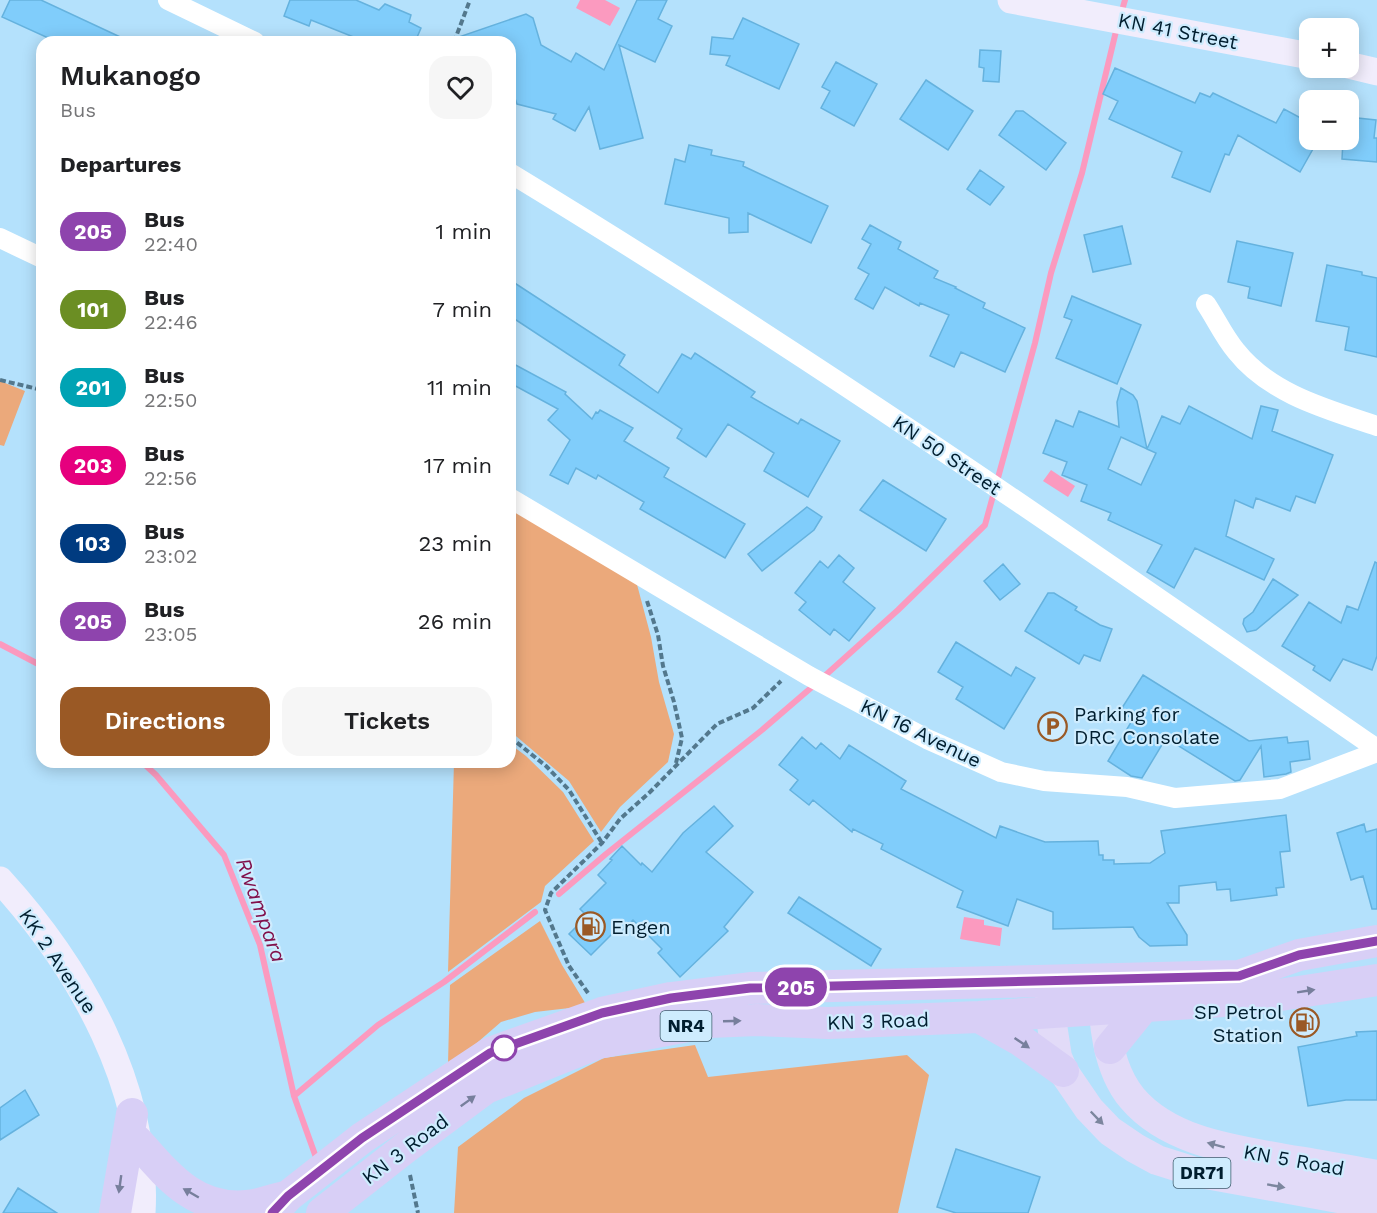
<!DOCTYPE html>
<meta charset="utf-8">
<style>
:root{--surface:#fff;--page:#f6f6f6;--text:#202124;--muted:#757577;--accent:#9a5925}
body{margin:0;font-family:"Work Sans",sans-serif;background:var(--page);color:var(--text);height:100vh;display:flex;flex-direction:column;font-size:22px;white-space:nowrap}
*{box-sizing:border-box;margin:0}
p{font-size:20px;color:var(--muted)}
.icon{flex:none;width:33px;height:33px;fill:none;stroke:currentColor;stroke-width:2;stroke-linecap:round;stroke-linejoin:round}
.map{position:relative;flex:1;overflow:hidden}
.details{position:absolute;left:36px;top:36px;width:480px;height:732px;display:flex;flex-direction:column;background:var(--surface);border-radius:18px;box-shadow:0 3px 15px #0003}
.details>*{flex:none}
.badge{padding:0 12px;border-radius:20px;font-size:21px;line-height:39px}
.tools{position:absolute;left:1299px;top:18px;display:grid;gap:12px}
.tools a{display:grid;place-items:center;width:60px;height:60px;border-radius:12px;background:var(--surface);box-shadow:0 3px 15px #0003;font-size:30px}
.map>.badge{position:absolute;translate:-50% -50%;box-shadow:0 0 0 3px #fff}
h2{padding:0 24px;font-size:22px;line-height:54px}
.round{display:grid;place-items:center;flex:none;width:63px;height:63px;border-radius:18px;background:var(--page)}
.head{display:flex;align-items:center;justify-content:space-between;height:102px;padding:0 24px}
h1{font-size:28px;font-weight:600;line-height:45px}
.button{display:flex;gap:12px;margin-top:auto;padding:12px 24px}
.button a{flex:1;height:69px;border-radius:18px;background:var(--accent);color:#fff;font-size:24px;font-weight:600;line-height:69px;text-align:center}
.button a+a{background:var(--page);color:var(--text)}
ul{padding:0;list-style:none}
li{display:flex;align-items:center;gap:18px;height:78px;padding:0 24px}
li div{flex:1}
li b{display:block;font-size:22px}
li em{font-style:normal}
li .badge{min-width:66px;font-weight:700;text-align:center}
.map>svg:first-child{display:block}
</style>
<div class="map">
<svg width="1377" height="1213" viewBox="0 0 1377 1213">
<rect width="100%" height="100%" fill="#b4e1fc"/>
<path fill="#eba97b" d="M0 381 25 391 4 446 0 445Z
M510 508 635 577 651 637 659 682 674 734 668 762 620 807 601 832 569 781 510 731Z
M510 744 526 756 563 792 594 841 545 886 541 902 448 972 454 762H510Z
M540 921 562 965 587 1006 535 1012 501 1022 471 1048 448 1064 450 985Z
M695 1045 708 1077 907 1055 929 1075 898 1213H454L458 1147 524 1098 604 1058Z"/>
<path fill="#fb9abf" d="M580 0H605L620 8 610 26 576 8Z
M1051 470 1075 486 1068 497 1043 481Z
M964 917 984 920V925L1002 928 1000 946 960 939Z"/>
<g fill="none" stroke-linecap="round" stroke-linejoin="round">
<path stroke="#fb9abf" stroke-width="6" d="M1121 14 1125 0
M0 644 42 666
M142 762 156 775 224 855 260 945 294 1096 318 1163
M559 894 606 854 762 730 819 681 898 610 985 525 1035 343 1051 273 1082 173 1117 27
M294 1096 378 1025 444 982 535 912"/>
</g>
<path fill="#80cdfb" stroke="#65b2de" stroke-width="1.5" d="M10 0H41L131 42H57L2 17Z
M290 0H356L379 10 385 4 411 15 409 22 421 28 415 42H366L311 20 309 26 284 16Z
M637 0H667L658 19 672 26 655 62 619 45 643 138 600 149 589 107 575 131 553 119 556 114 517 104 510 84V42H453V39L526 14 533 18 541 45 571 62 576 53 604 70Z
M743 18 799 44 779 89 726 65 730 56 710 54 712 37 733 39Z
M980 50 1001 51 999 82 983 81 984 68 979 67Z
M836 62 877 84 854 126 821 108 830 91 822 87Z
M1115 68 1195 103 1200 93 1210 97 1213 93 1276 123 1284 109 1310 123V140H1318L1300 172 1238 135 1229 155 1225 154 1210 192 1172 177 1182 152 1109 119 1118 101 1103 94Z
M926 80 973 111 948 150 900 119Z
M1016 111H1023L1066 143 1046 170 999 135Z
M1348 117 1376 120 1374 138H1377V162L1342 159 1343 140H1348Z
M689 145 712 150 711 155 744 162 743 166 828 206 811 243 748 213V232L729 233V218L665 204 675 159 685 162Z
M980 170 1004 187 990 205 967 189Z
M870 225 901 242 898 249 938 271 934 278 956 287 955 288 985 303 983 308 1025 328 1005 372 961 352 954 367 930 356 949 315 920 303 919 306 885 287 873 309 855 299 869 274 858 268 871 244 862 239Z
M1122 226 1131 264 1093 272 1084 235Z
M1237 241 1293 253 1281 306 1248 298 1250 287 1228 282Z
M1327 265 1362 272V275L1377 278V357L1345 350 1349 327 1316 321Z
M510 280 625 355 619 365 658 393 682 354 691 359 695 353 755 392 751 397 798 424 801 419 840 441 808 497 764 471 774 453 728 424 706 457 677 438 682 429 510 316Z
M1072 296 1141 325 1117 384 1056 358 1072 320 1064 317Z
M510 362 566 392 565 394 592 419 596 412 598 413 600 410 633 428 624 441 669 468 664 477 745 524 725 558 640 509 644 502 598 475 596 479 576 468 568 484 550 475 570 440 548 420 558 409 510 383Z
M1121 388 1133 395 1137 401 1147 449 1121 437 1108 469 1141 485 1156 453 1147 449 1162 416 1180 424 1189 406 1252 439 1261 406 1278 410 1272 431 1333 455 1315 503 1296 496 1290 511 1256 498 1253 508 1235 500 1226 536 1274 559 1264 580 1195 548 1174 588 1147 572 1162 545 1108 520 1111 513 1081 501 1087 485 1062 475 1067 462 1043 453 1056 420 1073 427 1079 411 1119 427 1117 402Z
M883 480 946 519 926 551 860 510Z
M807 507 822 517 814 530 762 571 748 554Z
M839 555 854 568 843 582 875 608 849 641 834 629 830 635 799 610 806 602 795 593 820 561 828 568Z
M1375 562 1377 563V656L1372 670 1343 659 1330 681 1313 670 1315 666 1282 646 1309 602 1341 623 1347 606 1358 610Z
M1003 564 1020 584 1000 600 984 581Z
M1273 579 1298 595 1256 630 1247 632 1243 624 1244 619 1253 612Z
M1048 593H1054L1077 607 1075 610 1100 625 1112 629 1100 661 1084 655 1079 664 1025 631Z
M956 642 1011 676 1016 667 1035 678 1004 729 956 699 963 687 938 672Z
M1143 675 1249 741 1287 737 1288 743 1308 741 1310 759 1290 762 1291 772 1286 774 1264 777 1261 746 1240 780 1235 781 1166 738 1142 778 1131 776 1108 761 1133 719 1120 711Z
M802 737 816 749 821 743 840 759 849 745 906 781 901 789 996 838 1000 826 1045 842 1098 841 1099 855H1103V860H1114V864L1150 863 1165 853 1161 831 1286 815 1290 851 1280 852 1284 887 1276 888 1277 895 1231 901 1230 889 1217 890 1216 882 1179 886V903H1167L1187 935V945L1150 946 1139 937 1133 927 1053 929V912L1017 899 1008 926 957 907 963 891 881 849 883 844 853 829 852 832 813 800 809 805 790 790 798 780 779 765Z
M714 806 733 826 706 852 753 892 724 927 728 931 680 977 658 953 662 949 633 920 621 932 617 929 591 955 569 934 587 916 580 909 606 883 598 875 612 860 610 859 622 846 641 865 642 863 652 872 683 833Z
M1364 824 1366 832 1377 829V909H1372L1363 876 1351 880 1337 833Z
M799 897 881 949 871 966 788 913Z
M1377 1031V1100H1346L1308 1106 1298 1047 1357 1036 1356 1032Z
M25 1090 39 1115 0 1140V1108Z
M956 1149 1040 1177 1028 1213H956L937 1207Z
M18 1188 57 1213H3Z"/>
<g fill="none" stroke-linecap="round" stroke-linejoin="round">
<path stroke="#53788d" stroke-width="4" stroke-dasharray="6 3" stroke-linecap="butt" d="M454 42 470 0
M0 380 42 390
M647 601 658 635 663 666 674 702 682 738 676 763
M510 737 546 766 569 790 602 843
M588 993 569 966 545 910 551 893 602 843 620 819 650 792 717 724 753 708 781 681
M410 1175 418 1213"/>
<path stroke="#fff" stroke-width="20" d="M168 0 255 42
M510 173C807 353 1092 552 1377 749
M0 238 42 258
M1206 304C1216 319 1224 337 1236 351 1270 394 1326 409 1377 426
M510 498 809 676 927 739 1001 772 1044 781 1127 787 1175 798 1280 789 1377 752"/>
<path stroke="#f1edfc" stroke-width="27" d="M1011 0 1310 56
M1348 65 1377 72
M0 880C81 969 149 1089 142 1213"/>
<path stroke="#e2dbf8" stroke-width="30" d="M1103 984C1103 1021 1107 1068 1132 1098 1170 1143 1237 1150 1291 1160 1320 1164 1348 1170 1377 1175
M1050 989V1012L1057 1057 1063 1071 1089 1109 1110 1131 1135 1148 1157 1160 1195 1172 1377 1205"/>
<path stroke="#d8cff6" stroke-width="32" d="M979 1017 1020 1040 1063 1071
M1110 1048 1144 1006
M137 1141C168 1176 195 1211 247 1206 260 1205 275 1199 288 1196
M115 1213 132 1114
M272 1213 288 1196 362 1138 490 1053 602 1013 671 998 750 988 1239 976 1299 955 1377 941
M322 1213 405 1148 486 1088 598 1043 709 1022 757 1020 828 1023 979 1017 1254 999 1377 980"/>
</g>
<defs><path id="oneway-solid" d="M-6-.8H1V-3.2L6.5 0L1 3.2V.8H-6Z" transform="scale(1.5)"/></defs>
<g fill="#777f9c">
<use href="#oneway-solid" transform="translate(1306 991) rotate(-9)"/>
<use href="#oneway-solid" transform="translate(732 1021) rotate(-2)"/>
<use href="#oneway-solid" transform="translate(1022 1043) rotate(34)"/>
<use href="#oneway-solid" transform="translate(468 1101) rotate(-36)"/>
<use href="#oneway-solid" transform="translate(120 1184) rotate(98)"/>
<use href="#oneway-solid" transform="translate(191 1193) rotate(-150)"/>
</g>
<g fill="#7c869e">
<use href="#oneway-solid" transform="translate(1097 1118) rotate(46)"/>
<use href="#oneway-solid" transform="translate(1216 1145) rotate(-165)"/>
<use href="#oneway-solid" transform="translate(1276 1186) rotate(10)"/>
</g>
<g fill="none" stroke-linecap="round" stroke-linejoin="round">
<defs>
<path id="line" d="M272 1213 288 1196 362 1138 490 1053 602 1013 671 998 750 988 1239 976 1299 955 1377 941"/>
</defs>
<use href="#line" stroke="#fff" stroke-width="14"/>
<use href="#line" stroke="#8e44ad" stroke-width="9"/>
</g>
<defs>
<symbol id="parking-ring" viewBox="-11 -11 22 22"><circle r="9.5" fill="#ceecfe" stroke="#9a5925" stroke-width="1.5"/><path d="M-3.5-5.5H1a3.5 3.5 0 0 1 0 7H-1V5.5H-3.5ZM-1-3.4V-.6H.8a1.4 1.4 0 0 0 0-2.8Z" fill="#9a5925"/></symbol>
<symbol id="fuel-ring" viewBox="-11 -11 22 22"><circle r="9.5" fill="#ceecfe" stroke="#9a5925" stroke-width="1.5"/><path d="M-5.5-6h7V0h2V4h1.3V-2.5L3-4.5l.8-.8L6-3V5H2.5V1h-1V6h-7ZM-4.2-4.7v3.2H.2V-4.7Z" fill="#9a5925"/></symbol>
</defs>
<g fill-rule="evenodd">
<use href="#parking-ring" x="1036" y="710" width="33" height="33"/>
<use href="#fuel-ring" x="574" y="910" width="33" height="33"/>
<use href="#fuel-ring" x="1288" y="1006" width="33" height="33"/>
</g>
<circle fill="#fff" stroke="#8e44ad" stroke-width="3" cx="504" cy="1048" r="12"/>
<g text-anchor="middle" stroke-width="4.5" stroke-linejoin="round" paint-order="stroke">
<g fill="#ceecfe" stroke="#3e5c6d" stroke-width="1.5">
<rect x="660.5" y="1011" width="51" height="30" rx="4.5"/>
<rect x="1173.5" y="1158" width="57" height="30" rx="4.5"/>
</g>
<g font-size="18" font-weight="bold" fill="#001e2f">
<text x="686" y="1032">NR4</text>
<text x="1202" y="1179">DR71</text>
</g>
<g font-size="20" fill="#001e2f" stroke="#ceecfe">
<text transform="translate(1178 31) rotate(11)" y="7">KN 41 Street</text>
<text transform="translate(947 455) rotate(34)" y="7">KN 50 Street</text>
<text transform="translate(921 733) rotate(26)" y="7">KN 16 Avenue</text>
<text transform="translate(58 961) rotate(56)" y="7">KK 2 Avenue</text>
<text transform="translate(878 1021) rotate(-2)" y="7">KN 3 Road</text>
<text transform="translate(405 1149) rotate(-37)" y="7">KN 3 Road</text>
<text transform="translate(1294 1160) rotate(10)" y="7">KN 5 Road</text>
</g>
<g font-size="20" fill="#001e2f" stroke="#ceecfe" text-anchor="start">
<text x="1074" y="721">Parking for<tspan x="1074" dy="23">DRC Consolate</tspan></text>
<text x="611" y="934">Engen</text>
<text x="1283" y="1019" text-anchor="end">SP Petrol<tspan x="1283" dy="23">Station</tspan></text>
</g>
<g font-size="21" font-style="italic" fill="#81104b" stroke="#ceecfe">
<text transform="translate(261 910) rotate(70)" y="7">Rwampara</text>
</g>
</g>
</svg>
<div class="tools">
<a>+</a>
<a>−</a>
</div>
<b class="badge" style="left:796px;top:987px;background:#8e44ad;color:#fff">205</b>
<section class="details">
<div class="head"><div><h1>Mukanogo</h1><p>Bus</p></div><a class="round"><svg class="icon" aria-label="heart" viewBox="0 0 24 24"><path d="M12 20l-8-8c-3-5 5-10 8-4 3-6 11-1 8 4z"/></svg></a></div>
<h2>Departures</h2>
<ul>
<li><span class="badge" style="background:#8e44ad;color:#fff">205</span><div><b>Bus</b><p>22:40</p></div><em>1 min</em></li>
<li><span class="badge" style="background:#6b8e23;color:#fff">101</span><div><b>Bus</b><p>22:46</p></div><em>7 min</em></li>
<li><span class="badge" style="background:#00a3b4;color:#fff">201</span><div><b>Bus</b><p>22:50</p></div><em>11 min</em></li>
<li><span class="badge" style="background:#e6007e;color:#fff">203</span><div><b>Bus</b><p>22:56</p></div><em>17 min</em></li>
<li><span class="badge" style="background:#003b80;color:#fff">103</span><div><b>Bus</b><p>23:02</p></div><em>23 min</em></li>
<li><span class="badge" style="background:#8e44ad;color:#fff">205</span><div><b>Bus</b><p>23:05</p></div><em>26 min</em></li>
</ul>
<div class="button"><a>Directions</a><a>Tickets</a></div>
</section>
</div>
